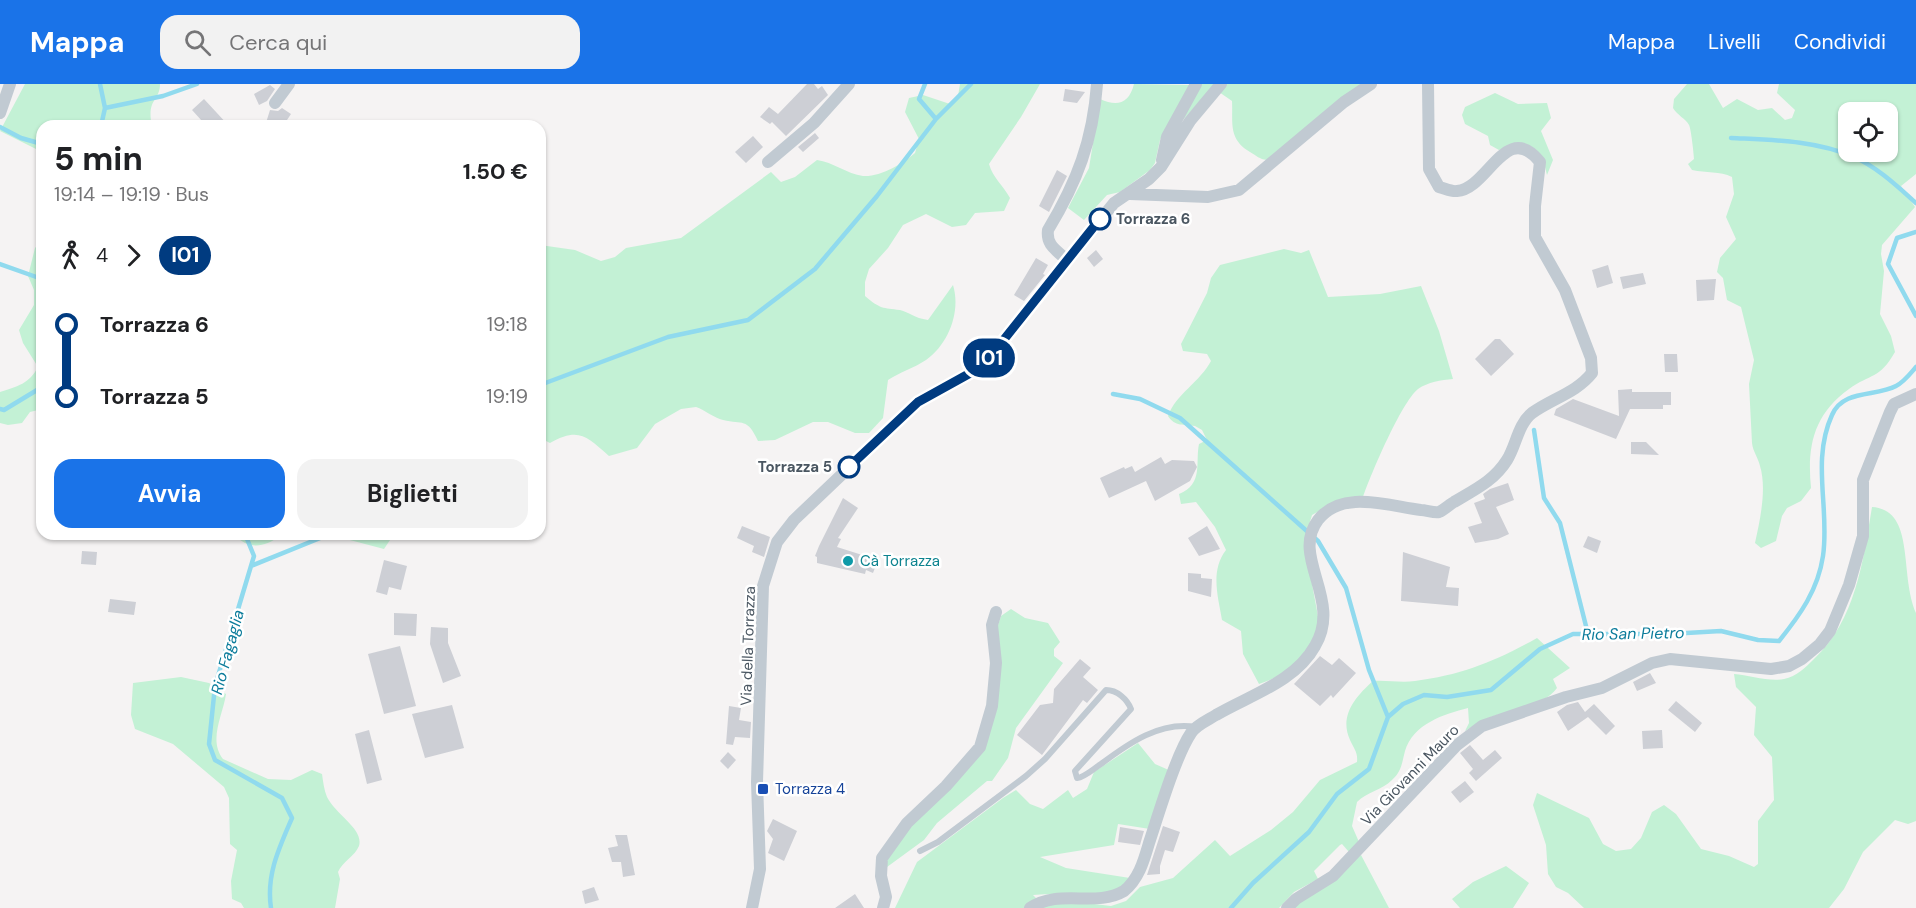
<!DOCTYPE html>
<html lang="it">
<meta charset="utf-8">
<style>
:root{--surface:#fff;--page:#f2f2f2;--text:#202124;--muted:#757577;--accent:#1a73e8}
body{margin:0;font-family:"DM Sans",sans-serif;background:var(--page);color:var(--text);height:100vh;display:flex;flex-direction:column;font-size:22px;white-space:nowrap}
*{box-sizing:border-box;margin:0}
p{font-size:20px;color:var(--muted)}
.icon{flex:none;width:33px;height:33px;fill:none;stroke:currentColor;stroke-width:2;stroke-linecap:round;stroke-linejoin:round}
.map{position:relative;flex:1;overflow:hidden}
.panel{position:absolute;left:36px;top:36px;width:510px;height:420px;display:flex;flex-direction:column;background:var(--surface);border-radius:18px;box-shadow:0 2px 4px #0004}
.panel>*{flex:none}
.badge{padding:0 12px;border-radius:20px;font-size:21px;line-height:39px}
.fabs{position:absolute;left:1838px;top:18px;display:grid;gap:12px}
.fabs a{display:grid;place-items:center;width:60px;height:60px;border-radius:12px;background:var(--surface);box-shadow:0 2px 4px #0004;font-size:30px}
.map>.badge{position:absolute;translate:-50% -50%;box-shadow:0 0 0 3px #fff}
.legs{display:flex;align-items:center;gap:9px;height:66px;padding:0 18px;font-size:20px}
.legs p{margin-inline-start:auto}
.head{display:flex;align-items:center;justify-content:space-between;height:102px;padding:0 18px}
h1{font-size:33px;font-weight:700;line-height:45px}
.action{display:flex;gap:12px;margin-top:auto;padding:12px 18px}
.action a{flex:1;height:69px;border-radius:18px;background:var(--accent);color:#fff;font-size:24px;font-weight:700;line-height:69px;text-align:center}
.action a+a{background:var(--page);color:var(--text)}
ul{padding:0 18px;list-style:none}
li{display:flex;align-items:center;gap:21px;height:72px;font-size:22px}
li i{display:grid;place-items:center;width:9px;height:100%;margin:0 8px;background:currentColor}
li i::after{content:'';width:15px;height:15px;margin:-8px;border:4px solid;border-radius:50%;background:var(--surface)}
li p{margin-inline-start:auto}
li:first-child i{background:linear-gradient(#0000 50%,currentColor 0)}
li:last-child i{background:linear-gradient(currentColor 50%,#0000 0)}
header{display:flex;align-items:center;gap:36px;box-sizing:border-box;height:84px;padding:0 30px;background:var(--accent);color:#fff}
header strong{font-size:28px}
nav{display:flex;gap:33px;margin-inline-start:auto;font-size:21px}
.search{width:420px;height:54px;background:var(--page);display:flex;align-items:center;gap:15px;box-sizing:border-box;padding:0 21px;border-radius:18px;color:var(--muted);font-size:22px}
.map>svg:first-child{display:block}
</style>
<header>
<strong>Mappa</strong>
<div class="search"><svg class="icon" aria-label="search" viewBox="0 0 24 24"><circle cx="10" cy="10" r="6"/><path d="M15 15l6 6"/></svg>Cerca qui</div>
<nav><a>Mappa</a><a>Livelli</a><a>Condividi</a></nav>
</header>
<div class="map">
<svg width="1916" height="824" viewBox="0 0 1916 824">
<rect width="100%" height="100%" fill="#f5f3f3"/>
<path fill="#c3f1d5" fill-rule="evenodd" d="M25 0H160C160 17 146 15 152 42H42V68L0 47Z
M960 0H1040L1021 33 989 80C993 94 1003 101 1010 114L1004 127 975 129 966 141 952 143 926 130 903 141 888 164 869 185 865 198V212C880 225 883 224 900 226 909 228 914 234 928 236L953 201C961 227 949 260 926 276 914 284 900 288 888 296L883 334 869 349H855L828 338H813L775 356 758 357C747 333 743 341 723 336 714 334 705 326 696 323L681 325 655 340 637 364 609 372C586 352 579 343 550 359L540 354V161L575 166 601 177 615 173 626 164 681 154 771 88 781 98 795 93 817 76C833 78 847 90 863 92 881 93 902 80 915 69L919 55 905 28 909 14 923 11 950 20 958 12Z
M1134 0 1191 1 1160 56 1155 79 1150 86 1120 108 1107 111 1084 136 1068 124 1089 84 1100 15C1117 23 1129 20 1134 0Z
M1199 0H1365L1267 76C1259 75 1257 72 1250 68 1228 55 1233 39 1232 17L1219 8 1209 7 1182 37Z
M1687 0H1709L1723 24 1737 15 1758 26 1772 24 1785 36 1792 34 1795 26 1777 9 1779 0H1916V90L1901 102 1915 123 1882 161 1881 170 1884 187 1880 230 1891 252 1895 268C1879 296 1871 289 1849 305 1813 331 1807 363 1811 404L1801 417 1787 424 1782 432 1776 457 1761 464 1755 459C1760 436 1767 405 1760 382 1758 373 1753 368 1752 359L1749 300 1754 276 1741 223 1727 216 1723 194 1717 188 1720 174 1736 155 1726 133 1734 110 1732 93C1720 87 1706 89 1692 86L1688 80 1694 75C1694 71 1691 44 1689 41 1686 35 1677 31 1673 24L1674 15ZM1848 28H1887V68H1848Z
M1495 9 1518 20 1547 19 1551 34 1541 47 1553 76 1547 91C1541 61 1528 54 1499 66L1490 61 1488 52 1465 40 1462 31 1465 23Z
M42 156V325L30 328 22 339 8 341 0 339V308C18 302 29 300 38 283L23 259 19 246 34 221V206L28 192 35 164Z
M1284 165 1301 169 1309 166 1328 213 1380 210 1421 202 1439 247 1453 295C1441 296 1428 298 1418 305 1401 319 1371 390 1363 413L1333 419 1312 431 1304 457 1320 543C1302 574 1294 588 1259 600L1243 570 1241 547 1222 536C1218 512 1210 487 1226 466L1215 443 1196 418 1181 420 1179 410C1204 400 1195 378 1199 360L1207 356 1202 346 1195 342C1184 340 1175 343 1168 332 1176 310 1200 298 1211 277L1207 270 1183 267 1181 260 1207 209 1211 194 1220 181Z
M1872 423C1916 426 1899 490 1916 529V737L1908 740 1895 736 1863 768 1844 805 1829 824H1584L1568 809 1556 803 1548 790 1546 761 1533 721 1537 709 1589 734 1603 760 1616 767 1631 765 1641 754 1652 728 1664 721 1676 730 1701 765 1729 772 1754 783 1758 780V737L1774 716 1772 673 1754 651 1756 623 1736 603 1734 590C1749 591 1769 598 1784 595 1797 592 1805 584 1814 575 1856 536 1863 477 1872 423Z
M233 450H279L280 452C263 464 249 466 233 450Z
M327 450H394L384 465Z
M1011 525 1025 534 1048 539 1060 558 1054 565V572L1063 579 1016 644 1008 674 992 697H987L937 739 924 756 887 783V776L913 739 981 668 996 547 1001 532Z
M1537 554 1570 584 1553 595 1557 604C1541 625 1509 625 1486 635 1479 638 1472 643 1465 647L1469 639 1468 624C1444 630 1413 640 1405 667 1402 678 1402 687 1392 696 1382 706 1367 708 1357 718L1352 742 1359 758 1349 768 1342 760 1340 761 1314 787 1318 795 1294 808 1279 824H895L917 778 1003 714 1016 706 1030 720 1043 725 1068 706 1073 714 1087 705 1094 688 1138 659 1155 680 1171 687 1150 745 1118 740 1114 761 1040 773 1066 784 1130 794C1126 798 1121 804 1116 807 1103 815 1054 808 1033 811L1043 821 1069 817 1111 822 1126 817 1140 803 1173 794 1215 756 1230 772 1271 746 1293 728 1320 696 1357 678C1358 668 1354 665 1350 656 1339 632 1355 613 1373 597 1387 596 1401 599 1415 597 1462 591 1496 577 1537 554Z
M181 593 209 599 226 610C223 631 208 656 223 675L268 695 291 696 312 686 322 690C323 697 324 706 327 713 336 731 364 745 359 762 355 772 342 778 338 788L340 795 335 824H244L241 819 232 815 231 797 237 766 230 760 229 714 224 703 173 660 135 645 131 631 133 599Z
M1361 771 1389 824H1292Z
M1506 782 1529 799 1513 824H1460L1452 815 1473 798Z"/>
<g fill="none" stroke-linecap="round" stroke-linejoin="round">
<path stroke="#90daee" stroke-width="4.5" d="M100 0 105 24 101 42
M925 0 919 15 936 35
M105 24 163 12 197 0
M0 43 21 54 42 60
M1731 54C1772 56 1815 56 1854 73 1877 83 1897 102 1916 119
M1916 148 1897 154 1888 180 1916 232
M0 180 42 195
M540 301 668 253 748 236 815 185 877 112 936 35 971 0
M1113 310 1140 315 1180 334 1318 457 1346 504 1369 586 1388 633
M0 325 4 326 42 303
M1534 346 1544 414 1560 439 1588 550
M245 450 254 472 215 602 209 660 215 676 282 714 292 734C279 764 266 791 271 824
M251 482 330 450
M1231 824 1253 799 1309 748 1337 710 1369 685 1388 633 1403 620 1424 611 1447 613 1491 606 1540 565 1573 550H1669L1721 547 1758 556 1779 557C1800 531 1818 506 1823 472 1830 425 1811 377 1832 331 1843 305 1876 313 1896 302 1904 298 1910 290 1916 283"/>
</g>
<path fill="#cdcfd5" d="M807 0H814L818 5 822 2 828 11 786 52 772 38 770 40 760 33 769 23 778 30Z
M270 1 275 5 267 17 259 21 254 10Z
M1065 5 1085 8 1077 19 1063 17Z
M204 15 229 42H198L202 37 192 26Z
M282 24 291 30 283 42H265L270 26 278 27Z
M815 49 819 54 803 68 798 63Z
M753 52 763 63 746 79 735 68Z
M1057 86 1067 92 1049 128 1039 122Z
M1096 166 1103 175 1094 183 1087 174Z
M1036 174 1048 181 1043 190 1045 191 1024 217 1014 211Z
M1608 181 1613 199 1597 204 1592 186Z
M1643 189 1646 200 1623 205 1620 193Z
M1716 195 1714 216 1697 217 1696 196Z
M1495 255H1500L1514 270 1491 292 1475 275Z
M1664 270H1677L1678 288H1665Z
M1632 305V308H1671V321H1663V325H1630L1616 355 1554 331 1556 325 1573 315 1619 332 1618 306Z
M1631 358H1646L1659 371 1631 370Z
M1161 373 1165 380 1172 376 1194 377 1197 383 1190 397 1155 417 1146 397 1109 414 1100 394 1124 383 1125 385 1132 382 1135 388Z
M1508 399 1514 416 1496 423 1509 450 1498 455 1475 459 1468 443 1482 439 1474 419 1485 415 1483 410 1490 405Z
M843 414 858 424 838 454 841 455 837 463 878 476 873 489 866 486 865 490 817 479V473L815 472 819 462Z
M742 442 770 453 764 473 752 468 754 462 737 454Z
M1207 442 1220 465 1199 472 1188 454Z
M1588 452 1601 457 1597 469 1583 463Z
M82 467 97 468 96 481 81 480Z
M1403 468 1450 483 1446 503 1459 504 1458 522 1401 517Z
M384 476 407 482 401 506 389 503 387 511 376 508Z
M1188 489 1201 490V494L1212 495 1211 513 1188 507Z
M110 515 136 518 134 531 108 528Z
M394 529 417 530 416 552 394 551Z
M431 543 448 544V559L461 592 443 599 430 560Z
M400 562 416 622 384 630 368 570Z
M1320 572 1332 581 1339 574 1356 589 1333 614 1331 611 1320 622 1294 600Z
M1080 575 1091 584 1083 593 1098 606 1087 619 1083 616 1042 671 1017 651 1040 621 1053 619 1054 605Z
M1650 589 1656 599 1637 607 1633 598Z
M1676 617 1702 639 1695 648 1668 626Z
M1578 618 1585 628 1594 620 1615 642 1606 651 1588 633 1568 647 1557 628 1567 621Z
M452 621 464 664 425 674 412 630Z
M729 622 741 624 739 636 751 638 750 654 735 653 733 661 726 660Z
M369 646 382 696 367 700 355 650Z
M1662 646 1663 664 1643 665 1642 647Z
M1470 661 1483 676 1495 666 1502 674 1476 697 1469 689 1473 685 1460 669Z
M728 668 736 676 728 685 720 677Z
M1465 697 1474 708 1460 719 1451 708Z
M773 735 797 747 784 777 768 769 773 755 767 747Z
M1163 742 1180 748 1173 768 1165 766 1160 782V790L1147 791Z
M1120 743 1144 747 1140 761 1118 758Z
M615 751H627L635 791 623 793 621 778H612L608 764 618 762Z
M594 803 599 816 585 820 582 807Z
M855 810 864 824H835Z"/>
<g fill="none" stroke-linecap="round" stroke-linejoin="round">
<path stroke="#c1cad2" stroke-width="6" d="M920 767 938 758 1026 692 1045 675 1106 606C1117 606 1127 615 1131 625L1075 687 1077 694C1085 693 1093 685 1101 680 1129 659 1160 637 1196 643"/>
<path stroke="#c1cad2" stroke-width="12" d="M275 19 289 0
M0 29 10 0
M1162 76 1167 53 1196 0
M768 78 814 39 849 0
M1130 110 1208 113 1239 106 1344 18 1371 0
M1066 175C1056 166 1046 161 1048 146 1077 98 1093 56 1097 0
M752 824 760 785 757 698 763 502 777 458 794 436 918 318 974 287 990 273 1114 119 1149 95 1161 83 1190 37 1221 0
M883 824 886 813 881 792 882 774 907 739 946 702 980 663 992 622 996 579 992 541 996 528
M1030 824C1060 804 1095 824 1124 807 1139 795 1144 776 1149 759 1158 732 1176 671 1191 649 1196 641 1208 636 1216 631 1250 611 1295 598 1315 562 1343 515 1290 473 1318 436 1342 405 1388 422 1421 426 1426 426 1434 429 1439 428 1444 426 1450 420 1454 418 1474 406 1494 397 1507 376 1516 362 1518 340 1532 329 1553 314 1576 309 1592 289L1591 274 1565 206 1535 153V122L1540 78C1506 35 1488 105 1457 107 1452 108 1444 104 1439 103L1429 85 1428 0
M1287 824 1296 815 1333 792 1457 661 1482 642 1566 613 1602 604 1652 579 1670 575 1771 585 1789 582 1802 575 1820 560 1830 547 1849 501 1863 452V396L1890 328 1894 320 1916 310"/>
</g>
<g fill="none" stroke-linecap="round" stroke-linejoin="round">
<defs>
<path id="line-1" d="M849 383 918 318 974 287 990 273 1100 135"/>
</defs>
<use href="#line-1" stroke="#fff" stroke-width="14"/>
<use href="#line-1" stroke="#003b80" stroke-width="9"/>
</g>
<g fill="#fff" stroke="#003b80" stroke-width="3">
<circle cx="1100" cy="135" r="10"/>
<circle cx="849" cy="383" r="10"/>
</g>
<circle fill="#0f9aa8" stroke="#fff" stroke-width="2" cx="848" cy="477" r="6"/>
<rect fill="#1a4fb4" stroke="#fff" stroke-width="2" x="757" y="699" width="12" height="12" rx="3"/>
<g text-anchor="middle" stroke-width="5" stroke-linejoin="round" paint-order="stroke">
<g font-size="15" font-weight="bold" fill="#4a5661" stroke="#fff" text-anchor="start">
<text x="1116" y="140">Torrazza 6</text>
<text x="832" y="388" text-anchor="end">Torrazza 5</text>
</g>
<g font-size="15" fill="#0d838f" stroke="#fff" text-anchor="start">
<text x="860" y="482">Cà Torrazza</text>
</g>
<g font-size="15" fill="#4a5661" stroke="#fff">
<text transform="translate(748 562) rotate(-88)" y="5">Via della Torrazza</text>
<text transform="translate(1410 691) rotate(-46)" y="5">Via Giovanni Mauro</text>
</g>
<g font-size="15" fill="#164399" stroke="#fff" text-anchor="start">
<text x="775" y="710">Torrazza 4</text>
</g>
<g font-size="16" font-style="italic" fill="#0c7c9b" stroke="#fff">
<text transform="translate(1633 549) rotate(-1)" y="6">Rio San Pietro</text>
<text transform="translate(227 568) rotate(-75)" y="6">Rio Fagaglia</text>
</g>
</g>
</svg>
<div class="fabs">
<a><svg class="icon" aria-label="locate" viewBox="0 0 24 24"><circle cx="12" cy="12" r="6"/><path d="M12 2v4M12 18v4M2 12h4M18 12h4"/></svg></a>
</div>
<b class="badge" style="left:989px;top:274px;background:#003b80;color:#fff">I01</b>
<section class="panel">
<div class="head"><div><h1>5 min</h1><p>19:14 – 19:19 · Bus</p></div><b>1.50 €</b></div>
<div class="legs"><svg class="icon" aria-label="walk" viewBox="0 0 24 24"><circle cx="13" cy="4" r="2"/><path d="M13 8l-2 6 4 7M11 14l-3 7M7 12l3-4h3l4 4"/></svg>4<svg class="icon" aria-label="forward" viewBox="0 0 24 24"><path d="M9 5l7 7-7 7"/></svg><b class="badge" style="background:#003b80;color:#fff">I01</b></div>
<ul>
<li><i style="color:#003b80"></i><b>Torrazza 6</b><p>19:18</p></li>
<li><i style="color:#003b80"></i><b>Torrazza 5</b><p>19:19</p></li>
</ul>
<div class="action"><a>Avvia</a><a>Biglietti</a></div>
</section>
</div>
